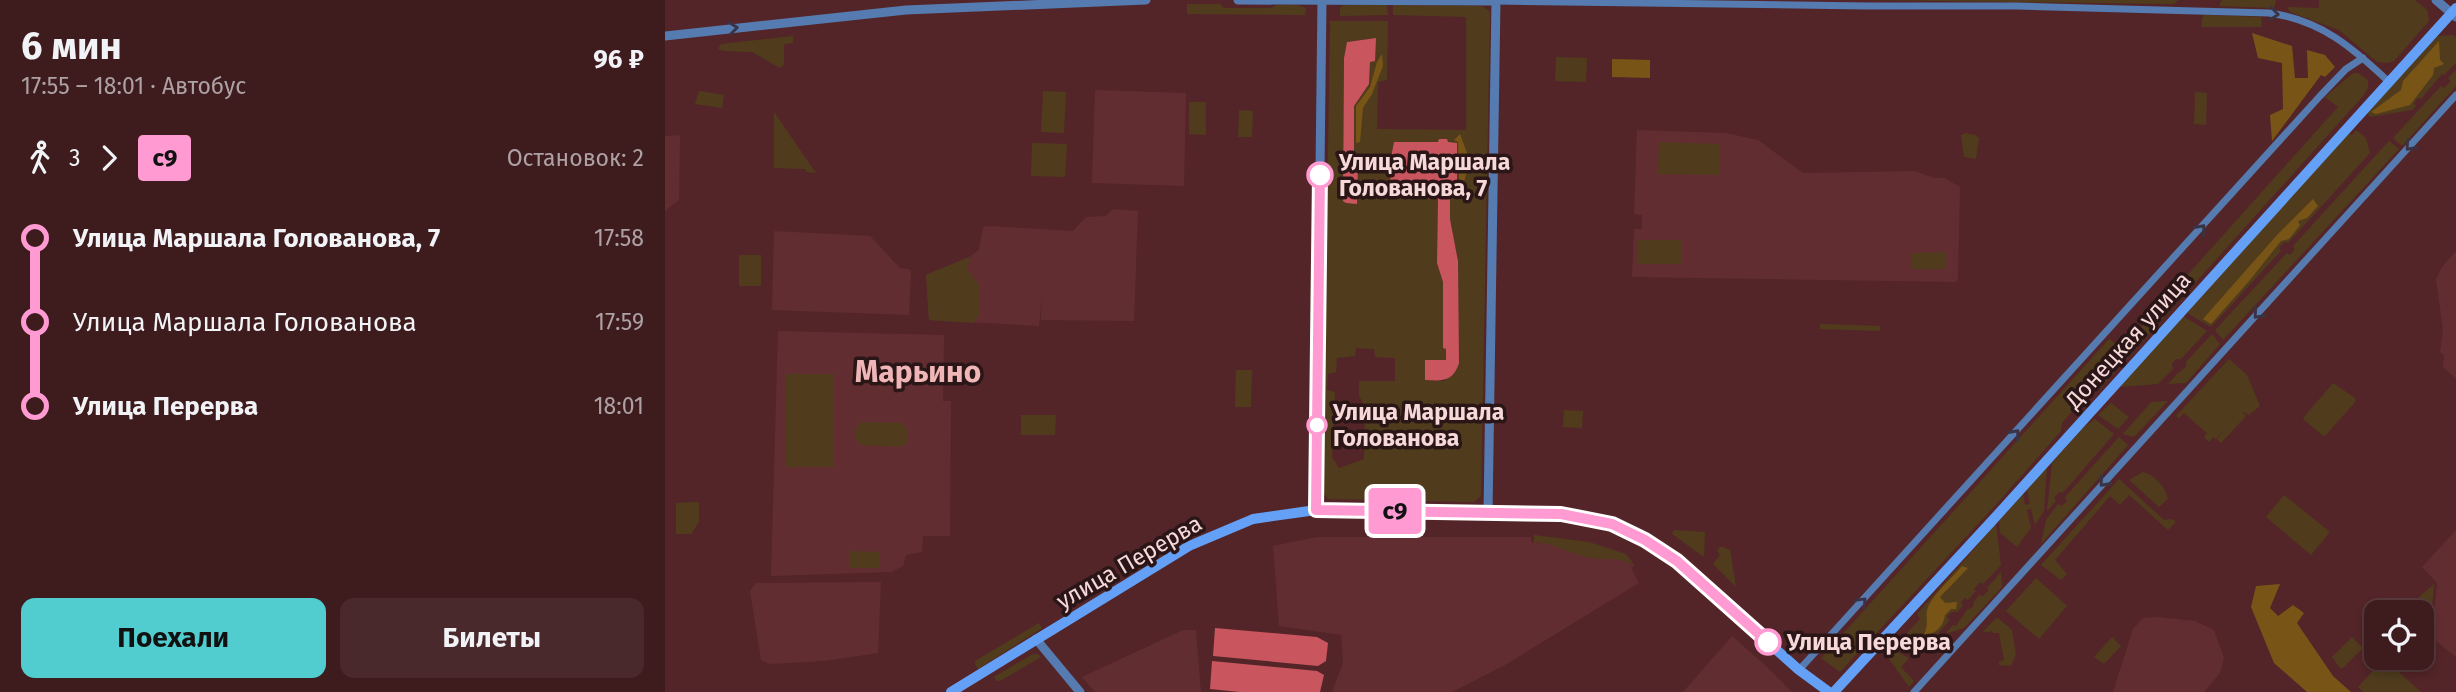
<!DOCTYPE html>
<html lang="ru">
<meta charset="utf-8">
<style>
:root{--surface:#3e1c1e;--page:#49292b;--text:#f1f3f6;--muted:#ada1a4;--line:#573a3c;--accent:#52cdcf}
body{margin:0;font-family:"Fira Sans",sans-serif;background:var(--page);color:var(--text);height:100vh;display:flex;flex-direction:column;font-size:26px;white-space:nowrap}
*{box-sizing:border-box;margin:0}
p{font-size:23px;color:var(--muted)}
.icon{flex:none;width:38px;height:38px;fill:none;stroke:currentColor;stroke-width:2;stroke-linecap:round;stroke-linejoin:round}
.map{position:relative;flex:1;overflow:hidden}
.side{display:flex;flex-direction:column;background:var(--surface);width:665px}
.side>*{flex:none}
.badge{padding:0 14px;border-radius:5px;font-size:24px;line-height:46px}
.buttons{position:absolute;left:1699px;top:600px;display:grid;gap:14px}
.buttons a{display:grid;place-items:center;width:70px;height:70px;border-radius:14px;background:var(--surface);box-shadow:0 4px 10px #0003,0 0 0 2px var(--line);font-size:35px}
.map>.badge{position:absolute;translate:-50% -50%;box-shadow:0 0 0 4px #fff}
.legs{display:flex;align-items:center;gap:10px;height:77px;padding:0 21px;font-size:23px}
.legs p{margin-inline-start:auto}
.headline{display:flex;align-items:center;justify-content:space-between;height:119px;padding:0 21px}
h1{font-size:38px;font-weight:700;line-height:52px}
.button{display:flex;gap:14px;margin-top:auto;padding:14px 21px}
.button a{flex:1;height:80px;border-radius:14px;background:var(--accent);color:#111;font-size:28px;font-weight:700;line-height:80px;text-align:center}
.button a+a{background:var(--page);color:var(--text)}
ul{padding:0 21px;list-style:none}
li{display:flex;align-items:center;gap:24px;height:84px;font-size:26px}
li i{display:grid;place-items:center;width:10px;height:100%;margin:0 9px;background:currentColor}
li i::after{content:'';width:18px;height:18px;margin:-9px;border:5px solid;border-radius:50%;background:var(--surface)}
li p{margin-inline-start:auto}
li:first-child i{background:linear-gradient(#0000 50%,currentColor 0)}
li:last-child i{background:linear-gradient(currentColor 50%,#0000 0)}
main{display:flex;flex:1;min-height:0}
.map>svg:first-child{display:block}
</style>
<main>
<section class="side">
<div class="headline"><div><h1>6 мин</h1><p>17:55 – 18:01 · Автобус</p></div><b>96 ₽</b></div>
<div class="legs"><svg class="icon" aria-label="walk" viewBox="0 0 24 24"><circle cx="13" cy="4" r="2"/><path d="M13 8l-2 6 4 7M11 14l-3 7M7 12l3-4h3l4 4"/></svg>3<svg class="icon" aria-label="forward" viewBox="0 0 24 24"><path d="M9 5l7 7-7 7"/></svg><b class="badge" style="background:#ff9ad2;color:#111">с9</b><p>Остановок: 2</p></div>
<ul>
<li><i style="color:#ff9ad2"></i><b>Улица Маршала Голованова, 7</b><p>17:58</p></li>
<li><i style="color:#ff9ad2"></i><span>Улица Маршала Голованова</span><p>17:59</p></li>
<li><i style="color:#ff9ad2"></i><b>Улица Перерва</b><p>18:01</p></li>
</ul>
<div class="button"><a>Поехали</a><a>Билеты</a></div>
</section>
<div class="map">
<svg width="1791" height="692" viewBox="0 0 1791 692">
<rect width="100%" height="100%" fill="#532528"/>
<path fill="#622d30" d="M430 90 521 93 519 186 427 183Z
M972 130 1061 133 1093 140 1138 173 1250 171 1269 178H1279L1295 187 1293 279 1291 282 967 277 969 229H977V215L969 214Z
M15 135 14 200 0 211V136Z
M448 209 473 211 469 321 376 320 377 295 374 326 264 320 261 275 304 257 314 250 318 227 325 226 408 231 421 217 441 216Z
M109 231 205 236 235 268 246 270 244 315 107 310Z
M1791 251V379L1778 367 1779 355 1775 352 1778 330 1771 279 1777 267Z
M113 331 279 335 278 401H286L285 536H258L257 552 241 555 238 566 226 572 106 576Z
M1791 530V657L1767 638 1772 583 1757 567Z
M652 537H866V542L883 543 927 558 957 559 970 566 966 568 974 583 840 665 787 692H667L678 663 676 635 614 626 608 546Z
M216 582 213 653 159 661 105 664 96 660 85 591 91 583Z
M1492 617 1530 621 1549 630 1559 658 1555 673 1539 692H1448L1468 629 1478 618Z
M518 630H531L536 692H430L417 677Z
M1067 636 1101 666 1127 692H1018Z"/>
<path fill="#503c1d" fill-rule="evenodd" d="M1195 0H1513L1509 4Z
M1557 0H1611L1609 8 1554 6Z
M1654 0H1750L1762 10 1764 21 1729 61 1722 63 1712 62 1674 30 1625 12 1622 7 1654 8Z
M522 4H555L559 8H607L610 5H632L641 8 640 15 522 14Z
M678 5H722L723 15 675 16V8Z
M728 5 817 6 825 12 816 496 809 502 663 499 658 492 665 21H723L722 80 713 82 712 129 801 130V17L728 15ZM710 38 709 61 705 62 704 84 689 106V160L678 200 679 58 682 42ZM729 142 792 143 791 182H785V219L793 261 780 381 760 380V360H781V348L778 347V282L772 263 773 198 726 181V157ZM691 348 709 349 710 357 730 358V381H694V396L700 406 699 459 674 468 667 457 670 392 662 390 663 374 671 372 672 358 690 356Z
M1540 15 1596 17 1597 27H1537V18Z
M1788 35 1791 38V63L1779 75 1777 74 1756 99 1753 98 1749 103 1751 106 1747 110 1705 117 1702 113 1773 36Z
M128 36V43L119 44V64L115 68 87 52 59 51 53 49 56 44Z
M891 57 922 58 921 82 890 81Z
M1791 70V86L1737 146 1728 138 1776 86 1779 88 1786 81 1783 78Z
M1688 73H1693L1703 80V88L1698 96 1433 391 1427 388 1397 423 1396 431 1327 509 1175 672 1156 658 1444 339 1457 348 1673 107 1660 97Z
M34 91 59 95 57 108 30 104Z
M378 91 401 92 399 133 376 132Z
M1530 92 1542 93 1541 125 1529 124Z
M524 102H541V135L524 134Z
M574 110 588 111 587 137H573Z
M109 112 151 173 142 172 140 169 109 168Z
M1691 130 1701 138 1705 153 1623 243 1619 242 1614 248 1616 251 1546 327 1522 313 1683 133 1687 135Z
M1301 133 1310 135 1314 138 1311 159 1299 157 1296 135Z
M1724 141 1734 149 1558 340 1550 330 1622 253 1625 255 1630 249 1628 246Z
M994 142 1055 144 1054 175 993 174Z
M367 143 402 144 400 177 366 176Z
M973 240H1017V264H973Z
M1280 252V269H1247V253Z
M74 255H96V286H74Z
M304 257 303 271 315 286V314L308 323 264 320 261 275Z
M1518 316 1542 331 1516 359H1511L1507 364 1508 369 1493 384 1454 387Z
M1155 324 1215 326V331L1155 329Z
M1547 334 1555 344 1521 383 1503 384 1513 373 1521 367V362Z
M1564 359 1582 375 1595 406 1584 415 1577 411 1581 416 1556 443 1552 439 1564 425 1551 439 1548 437 1544 442 1539 437 1542 433 1519 413 1514 418 1511 416Z
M571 370H587L586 407H570Z
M121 374H169V467H121Z
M1668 383 1690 398 1691 401 1660 436 1657 435 1638 419 1639 417Z
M1503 401 1469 437 1458 434 1486 402Z
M1446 403 1464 417 1453 429 1433 415Z
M899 410 918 411 917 428 898 427Z
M356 415H391L390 435H356Z
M1430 419 1449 434 1403 487 1397 493 1394 492 1389 498 1391 501 1382 511 1387 463 1419 427Z
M197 422 237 423 242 429V442L236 447 196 445 191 439V428Z
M1454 437 1463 445 1376 544 1381 520 1393 504 1397 506 1402 501 1400 497Z
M1382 467 1379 511 1370 525 1366 509 1362 510 1366 528 1352 547 1335 533 1334 521 1358 494 1360 505 1365 504 1362 490Z
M1478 472C1490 475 1501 488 1503 499L1494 507 1464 480Z
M1454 479 1499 520 1507 519 1511 522 1503 530 1464 495 1455 505 1445 496 1390 560 1402 574 1396 580 1376 565Z
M1619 495 1665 532 1646 555 1601 517Z
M34 502V522L26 534H11V503Z
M1331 524 1336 565 1318 584 1315 582 1309 589 1311 591 1303 600 1300 598 1296 602 1298 606 1292 612H1287L1282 616 1284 621 1271 636 1235 646 1231 645 1255 619 1252 614Z
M1009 530 1040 532 1039 557 1007 534Z
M869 535 924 542 961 554 970 566C953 556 945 561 927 558 907 555 890 543 869 542Z
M1055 547H1058L1065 550 1071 587 1048 564 1055 555 1052 551Z
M184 551 214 552V568H184Z
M1336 572 1337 587 1299 628 1280 634 1288 625 1291 626 1302 610 1308 607 1309 602 1315 594 1317 597 1324 590 1322 588Z
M1371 578 1402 606 1374 639 1341 611Z
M1769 584 1765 629 1753 598Z
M1333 618 1347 630 1351 654 1346 666 1334 665V662L1339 660 1334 633H1328L1327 631 1317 633 1330 619Z
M374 623 377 628 313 669 310 664V661Z
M1447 637 1456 646 1439 664 1429 657Z
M1687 637 1698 648 1678 668H1675L1667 657Z
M1228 650 1244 658 1236 667 1249 681 1244 687 1222 656Z
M368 654H373L376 657 335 681H332L329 677Z
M1719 659 1756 692H1698L1693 687Z"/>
<path fill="#785516" d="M1587 33 1627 46 1630 78H1643L1642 50 1660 55 1670 67 1660 77 1656 75 1607 141 1605 115 1618 109 1617 63 1593 58Z
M1774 41 1775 60 1779 64 1769 68 1768 75 1745 105 1711 114 1706 112 1736 90 1738 81Z
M717 54 718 66 707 94 698 108 695 142 691 143V106L705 87 712 62Z
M947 59 985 60V78L947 77Z
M795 134 805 161 799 182H794L793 142 789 140Z
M1648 199 1653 206 1642 218 1633 221 1635 225 1624 239 1616 241 1585 280 1546 324 1538 319 1612 235Z
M1297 566 1303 568 1275 597 1280 603 1292 602 1291 609H1286L1280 615C1279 627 1269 634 1258 637 1266 621 1258 617 1264 605 1271 591 1287 578 1297 566Z
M1615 584 1605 608 1613 616 1628 605 1639 613 1632 623 1668 676 1686 692H1642L1609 663 1586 607 1591 586Z"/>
<path fill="#c9555f" d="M711 38 710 61 705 62 704 84 689 106V160L693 161 692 204 681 203 678 201 679 58 682 42Z
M774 139H782L783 142 792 143V182L785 183V219L793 261 794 363C788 382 777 381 760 380V360H781V349L778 348V282L772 263 773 199C762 198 749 200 739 198 718 193 726 157 729 142H773Z
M550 628 652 637 663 643 661 661 653 666 548 656Z
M547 661 652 671 659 675 655 692H575L545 689Z"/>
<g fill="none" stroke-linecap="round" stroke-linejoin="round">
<path stroke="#557bb0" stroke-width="7" d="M831 1 1202 6H1352L1604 13C1656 20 1688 48 1724 82
M1134 670 1655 96 1681 69 1698 58
M1249 692 1791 95"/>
<path stroke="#557bb0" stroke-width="9" d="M573 0 831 1
M1771 0 1791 17
M0 36 241 10 481 0
M651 510 657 0
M823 512 831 0
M371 639 415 692"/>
<path stroke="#64a0f6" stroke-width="10" d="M286 692 524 546 588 519 651 510 896 514 925 518 947 524 980 540 1012 561 1134 670 1164 692
M1169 692 1326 522 1791 8"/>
</g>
<defs><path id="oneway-chevron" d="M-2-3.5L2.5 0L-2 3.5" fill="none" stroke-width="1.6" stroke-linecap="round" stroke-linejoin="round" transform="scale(1.75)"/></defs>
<g stroke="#383445">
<use href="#oneway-chevron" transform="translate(1609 14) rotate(7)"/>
<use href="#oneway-chevron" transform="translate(68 28) rotate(-7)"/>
<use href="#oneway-chevron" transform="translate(1745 146) rotate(132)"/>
<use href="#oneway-chevron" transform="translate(1536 229) rotate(-48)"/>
<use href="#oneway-chevron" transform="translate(1593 314) rotate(132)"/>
<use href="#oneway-chevron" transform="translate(1350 434) rotate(-48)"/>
<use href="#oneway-chevron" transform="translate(1439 482) rotate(132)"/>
<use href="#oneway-chevron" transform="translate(1197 602) rotate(-47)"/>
</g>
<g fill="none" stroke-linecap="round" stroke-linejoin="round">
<defs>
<path id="line-1" d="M655 175 651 510 896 514 947 524 980 540 1012 561 1103 642"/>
</defs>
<use href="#line-1" stroke="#fff" stroke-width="16"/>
<use href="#line-1" stroke="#ff9ad2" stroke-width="10"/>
</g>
<g fill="#fff" stroke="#ff9ad2" stroke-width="3.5">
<circle cx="655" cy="175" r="12"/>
<circle cx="652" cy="425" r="9"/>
<circle cx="1103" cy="642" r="12"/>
</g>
<g text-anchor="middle" stroke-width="7" stroke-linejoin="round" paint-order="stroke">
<g font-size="23" font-weight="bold" fill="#f7d9d9" stroke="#2b1617" text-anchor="start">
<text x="674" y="170">Улица Маршала<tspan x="674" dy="26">Голованова, 7</tspan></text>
<text x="668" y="420">Улица Маршала<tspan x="668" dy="26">Голованова</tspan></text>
<text x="1122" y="650">Улица Перерва</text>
</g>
<g font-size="23" fill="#f7d9d9" stroke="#2b1617">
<text transform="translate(1463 340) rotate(-48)" y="8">Донецкая улица</text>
<text transform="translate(464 562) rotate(-30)" y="8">улица Перерва</text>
</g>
<g font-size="30" font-weight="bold" fill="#f0b6b7" stroke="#2b1617">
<text x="253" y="382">Марьино</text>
</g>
</g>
</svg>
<div class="buttons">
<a><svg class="icon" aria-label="locate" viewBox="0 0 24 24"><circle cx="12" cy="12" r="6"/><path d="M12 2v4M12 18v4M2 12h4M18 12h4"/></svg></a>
</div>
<b class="badge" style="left:730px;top:511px;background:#ff9ad2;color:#111">с9</b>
</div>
</main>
